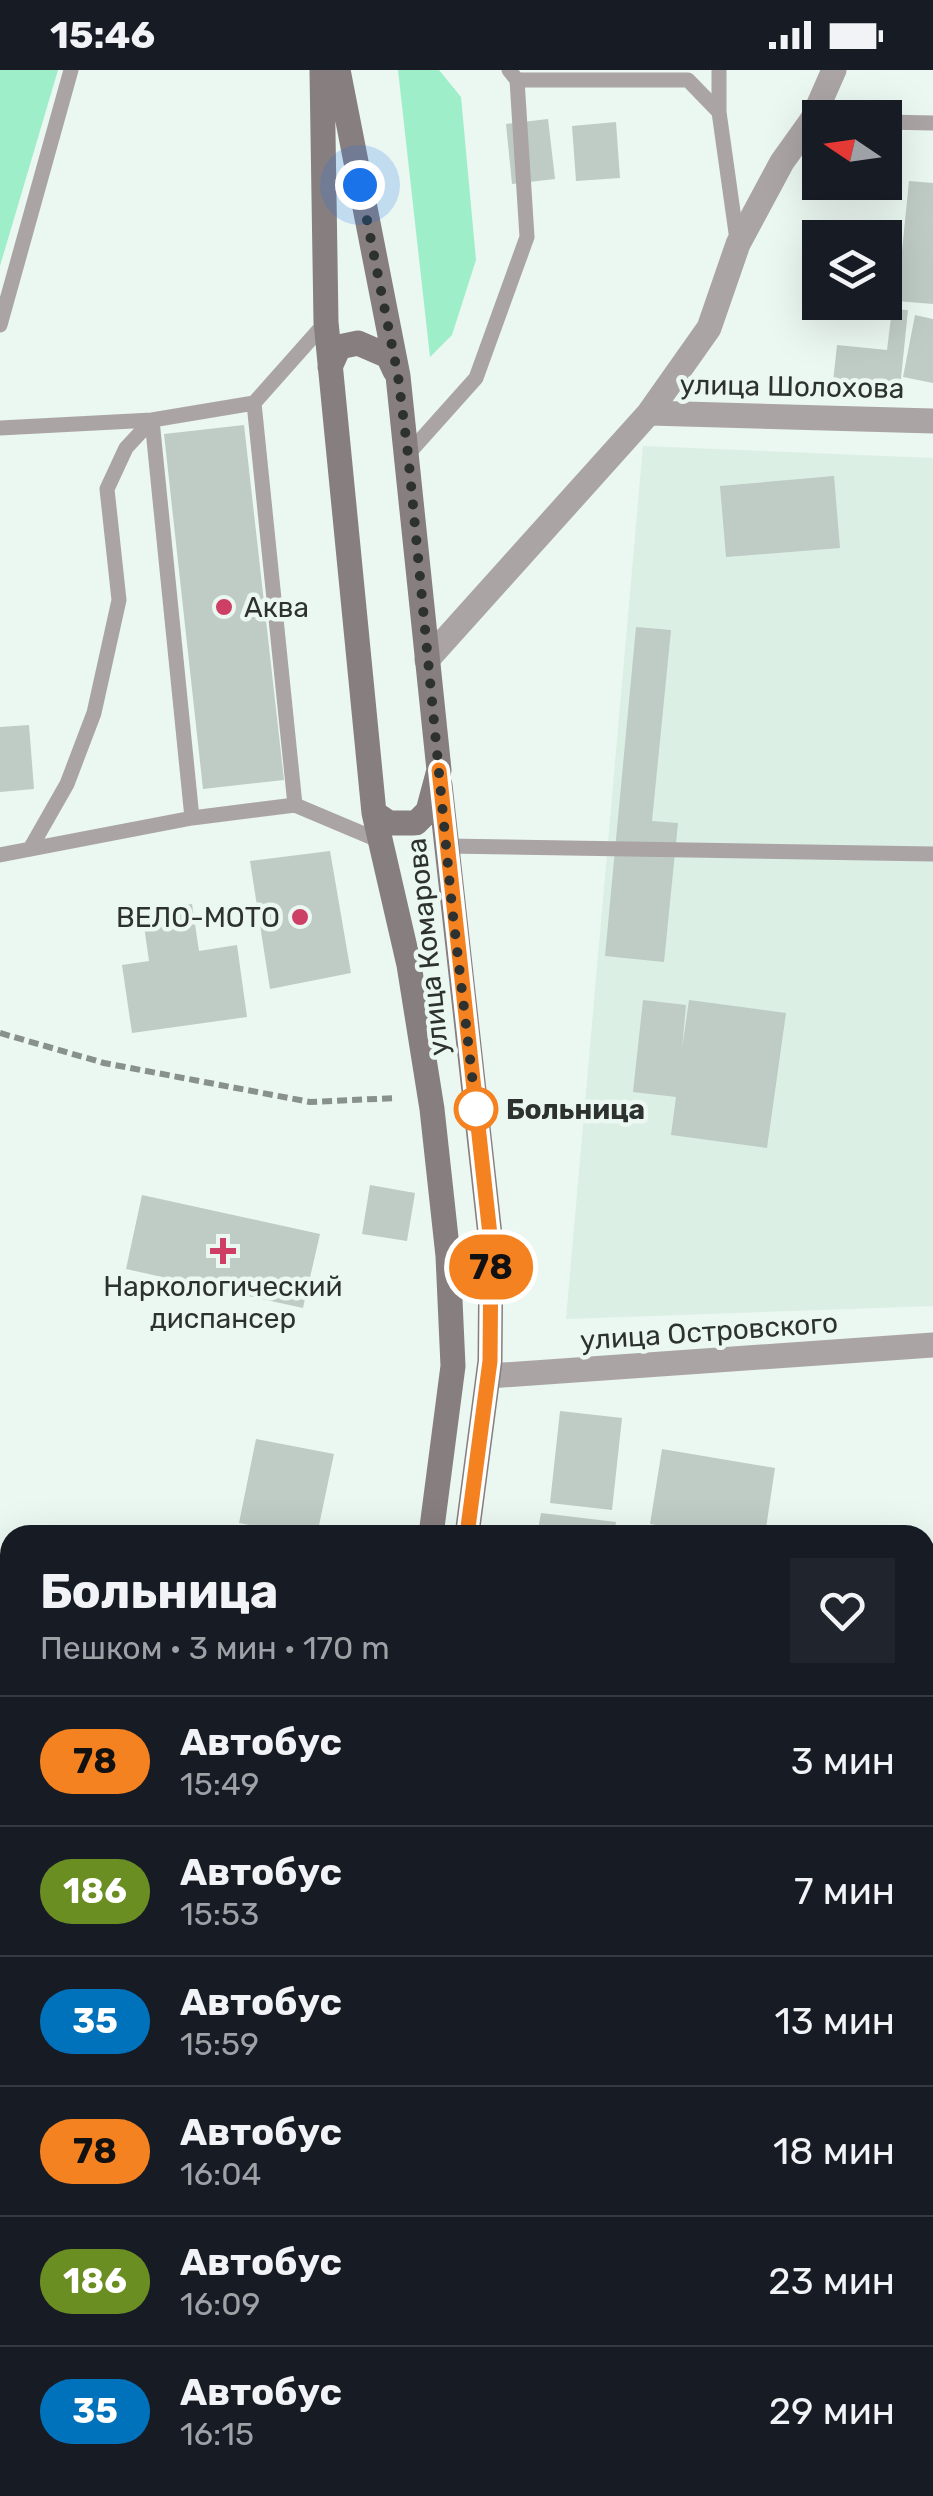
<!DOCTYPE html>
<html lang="ru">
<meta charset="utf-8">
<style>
:root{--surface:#171b24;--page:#20242c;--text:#f1f3f6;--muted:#9ea1a6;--line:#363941}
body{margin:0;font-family:Rubik,sans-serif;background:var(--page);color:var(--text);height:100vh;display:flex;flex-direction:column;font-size:38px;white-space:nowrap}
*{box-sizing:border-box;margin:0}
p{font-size:32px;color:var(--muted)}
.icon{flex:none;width:55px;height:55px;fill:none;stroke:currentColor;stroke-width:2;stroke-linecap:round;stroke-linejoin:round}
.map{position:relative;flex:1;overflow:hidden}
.panel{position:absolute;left:0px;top:1455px;width:935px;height:972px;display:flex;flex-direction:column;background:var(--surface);border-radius:30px 30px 0 0;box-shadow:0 10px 40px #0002}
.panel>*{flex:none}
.badge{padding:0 20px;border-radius:32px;font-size:35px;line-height:65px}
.needle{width:65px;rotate:283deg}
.tools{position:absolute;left:802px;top:30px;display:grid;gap:20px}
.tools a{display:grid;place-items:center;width:100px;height:100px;border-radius:0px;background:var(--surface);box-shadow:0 10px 40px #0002;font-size:50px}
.you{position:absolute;width:50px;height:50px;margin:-25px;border:8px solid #fff;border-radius:50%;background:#1a73e8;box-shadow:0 0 0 15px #1a73e833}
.map>.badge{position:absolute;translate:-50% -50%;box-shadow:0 0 0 5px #fff}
.round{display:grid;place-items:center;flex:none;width:105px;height:105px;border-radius:0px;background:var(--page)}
.head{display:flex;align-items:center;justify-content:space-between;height:170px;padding:0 40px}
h1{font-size:48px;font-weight:700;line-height:75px}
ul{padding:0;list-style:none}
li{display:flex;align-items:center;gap:30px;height:130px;padding:0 40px;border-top:2px solid var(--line)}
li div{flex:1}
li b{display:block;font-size:38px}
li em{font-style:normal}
li .badge{min-width:110px;font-weight:700;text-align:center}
.status{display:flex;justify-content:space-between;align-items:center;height:70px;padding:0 50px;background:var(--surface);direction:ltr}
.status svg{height:28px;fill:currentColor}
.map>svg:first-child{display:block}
</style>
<div class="status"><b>15:46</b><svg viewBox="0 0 49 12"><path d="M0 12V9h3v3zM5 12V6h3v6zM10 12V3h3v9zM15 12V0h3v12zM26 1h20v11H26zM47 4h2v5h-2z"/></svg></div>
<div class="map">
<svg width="933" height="2426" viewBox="0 0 933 2426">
<rect width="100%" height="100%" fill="#ebf7f1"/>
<path fill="#dbefe4" d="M643 376 933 388V1236L566 1249Z"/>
<path fill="#9eeec9" d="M0 0H58L0 196Z
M398 0H439L461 27 476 190 452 265 430 287Z"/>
<path fill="#bfcbc5" d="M548 49 555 109 512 114 506 54Z
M616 52 620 108 576 111 572 56Z
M909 111 933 113V234L897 231Z
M892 239 908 240 899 328 832 321 837 275 887 280Z
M915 245 933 249V313L903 307Z
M244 355 284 710 203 719 164 364Z
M834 406 840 478 726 487 720 416Z
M636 557 671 560 652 751 678 753 664 892 605 886Z
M29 655 34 719 0 722V657Z
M330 781 351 903 270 919 250 791Z
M192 834 199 881 237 875 247 947 132 963 122 895 149 891 142 842Z
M643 930 686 935 682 979 689 930 786 943 767 1078 671 1065 676 1027 633 1022Z
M370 1115 415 1123 407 1171 362 1164Z
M142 1125 320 1164 303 1238 126 1199Z
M560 1341 622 1348 612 1440 550 1433Z
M256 1369 334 1384 317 1465H299L239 1453Z
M662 1379 775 1398 765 1465H717L650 1454Z
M541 1443 616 1452 614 1465H537Z
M0 1502 10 1505 9 1574 0 1572Z
M6 1667 10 1668V1775L0 1772V1692Z
M925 1936H933V1992L925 1991Z
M0 1950 10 1951V1995L0 1994Z
M925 2058 933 2059V2128L925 2127Z
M925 2345 933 2346V2426H905L906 2418H925Z"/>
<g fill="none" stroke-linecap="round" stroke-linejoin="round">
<path stroke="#89918d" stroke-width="6" stroke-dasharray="10 5" stroke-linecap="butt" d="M0 963 104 993 310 1032 396 1028"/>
<path stroke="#aaa4a5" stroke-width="15" d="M719 0V42
M517 10H688L719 42 737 170
M885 52 933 53
M326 252 254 333 295 735 378 770
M0 255 71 0
M152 350 192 748
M0 358 152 350 254 333
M408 384 476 308 527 167 517 10 509 0
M446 776 933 784
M30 779 67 714 94 643 119 530 107 419 126 378 152 350
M0 785 192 748 295 735
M0 1938 10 1933
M0 2069 10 2060"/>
<path stroke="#aaa4a5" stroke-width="25" d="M649 343 933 351
M427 590 649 343 709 258 738 174 782 92 812 50 834 0
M489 1306 933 1275
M925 2004 933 2005
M408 2418 515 2426"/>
<path stroke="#877e7f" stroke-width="25" d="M322 0 326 252 374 743 409 895 432 1039 448 1186 453 1296 431 1465
M338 0 398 306 439 700 428 741 416 753H389L374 743
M330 297 339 277 358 273 388 286 395 301
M440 715 491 1174 490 1291 467 1465
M0 2269 10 2271
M305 2426 306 2418
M338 2426 339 2418"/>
</g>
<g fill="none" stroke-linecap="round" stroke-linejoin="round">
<defs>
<path id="line" d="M439 700 491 1174 490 1291 467 1465"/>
</defs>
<use href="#line" stroke="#fff" stroke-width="22"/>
<use href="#line" stroke="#f58220" stroke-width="15"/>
<path stroke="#2d3230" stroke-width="10" stroke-dasharray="0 18" d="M360 115 398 306 408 384 452 837 476 1039"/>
</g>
<g fill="#cd3f64" stroke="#ebf7f1" stroke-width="4">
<circle cx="224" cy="537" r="10"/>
<circle cx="300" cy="847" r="10"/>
<path d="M218 1166h10v10h10v10h-10v10h-10v-10h-10v-10h10z"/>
</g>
<circle fill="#fff" stroke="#f58220" stroke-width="5" cx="476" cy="1039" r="20"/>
<g text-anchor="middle" stroke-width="9" stroke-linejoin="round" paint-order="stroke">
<g font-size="28" fill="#2d3230" stroke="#ebf7f1">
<text transform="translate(792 316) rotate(1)" y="10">улица Шолохова</text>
<text transform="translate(427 877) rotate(-96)" y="10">улица Комарова</text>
<text transform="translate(709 1261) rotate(-4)" y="10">улица Островского</text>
</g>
<g font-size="28" fill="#2d3230" stroke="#ebf7f1" text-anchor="start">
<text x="244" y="547">Аква</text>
<text x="280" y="857" text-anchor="end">ВЕЛО-МОТО</text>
<text x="223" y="1226" text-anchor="middle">Наркологический<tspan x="223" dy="32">диспансер</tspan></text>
</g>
<g font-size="28" font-weight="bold" fill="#2d3230" stroke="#ebf7f1" text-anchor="start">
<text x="506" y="1049">Больница</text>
</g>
</g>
</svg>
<div class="tools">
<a><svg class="needle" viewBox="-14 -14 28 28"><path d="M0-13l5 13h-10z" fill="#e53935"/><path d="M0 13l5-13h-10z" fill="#9ea1a6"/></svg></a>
<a><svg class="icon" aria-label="layers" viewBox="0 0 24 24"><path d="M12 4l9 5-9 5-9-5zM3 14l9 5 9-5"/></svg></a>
</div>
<div class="you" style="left:360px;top:115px"></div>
<b class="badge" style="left:491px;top:1197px;background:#f58220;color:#111">78</b>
<section class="panel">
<div class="head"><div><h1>Больница</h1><p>Пешком · 3 мин · 170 m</p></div><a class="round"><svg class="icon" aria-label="heart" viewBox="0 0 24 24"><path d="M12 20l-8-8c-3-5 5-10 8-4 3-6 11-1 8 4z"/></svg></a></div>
<ul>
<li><span class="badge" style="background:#f58220;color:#111">78</span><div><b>Автобус</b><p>15:49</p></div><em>3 мин</em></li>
<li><span class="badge" style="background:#6b8e23;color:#fff">186</span><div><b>Автобус</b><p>15:53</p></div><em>7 мин</em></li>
<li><span class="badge" style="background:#0072bc;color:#fff">35</span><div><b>Автобус</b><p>15:59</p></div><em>13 мин</em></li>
<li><span class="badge" style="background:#f58220;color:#111">78</span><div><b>Автобус</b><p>16:04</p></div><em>18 мин</em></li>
<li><span class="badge" style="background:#6b8e23;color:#fff">186</span><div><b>Автобус</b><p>16:09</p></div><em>23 мин</em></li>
<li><span class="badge" style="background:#0072bc;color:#fff">35</span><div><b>Автобус</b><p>16:15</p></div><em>29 мин</em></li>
</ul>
</section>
</div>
